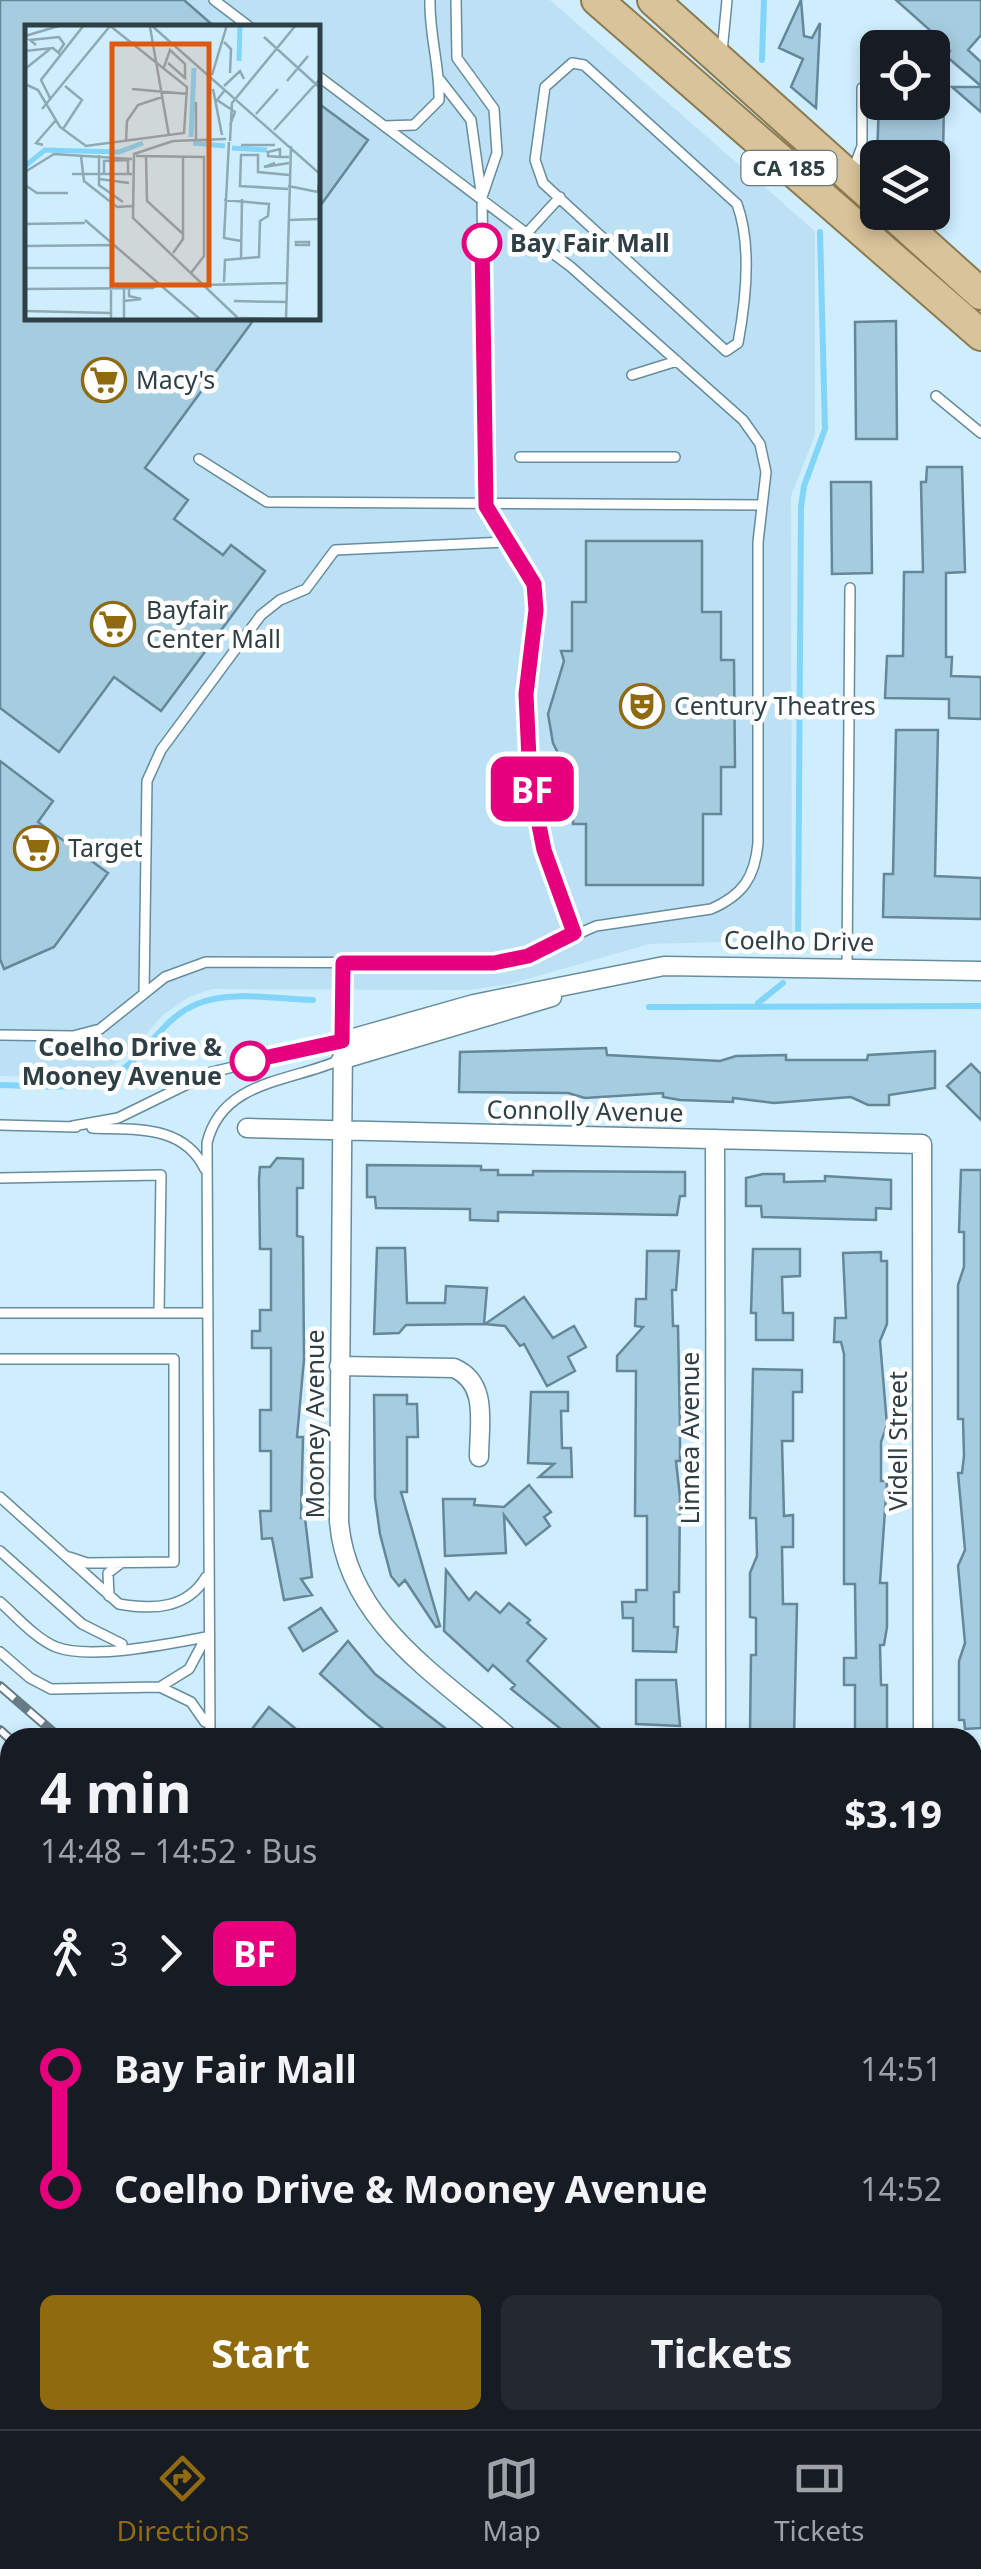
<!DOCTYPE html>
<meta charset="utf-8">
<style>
:root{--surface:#171b24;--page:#242831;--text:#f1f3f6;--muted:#9ea1a6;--line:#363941;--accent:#8f6a0f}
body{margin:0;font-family:"Noto Sans",sans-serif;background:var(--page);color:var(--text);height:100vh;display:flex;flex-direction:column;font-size:38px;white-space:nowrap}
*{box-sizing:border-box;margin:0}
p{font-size:32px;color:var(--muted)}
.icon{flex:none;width:55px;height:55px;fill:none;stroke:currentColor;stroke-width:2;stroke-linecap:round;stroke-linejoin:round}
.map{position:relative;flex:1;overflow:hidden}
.details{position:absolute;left:0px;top:1728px;width:982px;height:702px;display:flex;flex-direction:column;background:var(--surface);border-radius:30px 30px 0 0;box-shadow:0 5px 15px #0003}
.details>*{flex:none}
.badge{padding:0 20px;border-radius:15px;font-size:35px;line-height:65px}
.fabs{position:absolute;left:860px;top:30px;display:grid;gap:20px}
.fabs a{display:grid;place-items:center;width:90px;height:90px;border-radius:15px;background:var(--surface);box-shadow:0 5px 15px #0003;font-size:50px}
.map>.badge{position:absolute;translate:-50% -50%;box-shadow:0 0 0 5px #fff}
.legs{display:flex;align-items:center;gap:15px;height:110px;padding:0 40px;font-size:32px}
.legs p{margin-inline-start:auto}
.summary{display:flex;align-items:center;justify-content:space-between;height:170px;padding:0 40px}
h1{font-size:55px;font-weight:700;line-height:75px}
.button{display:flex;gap:20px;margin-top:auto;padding:20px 40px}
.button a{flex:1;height:115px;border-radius:15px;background:var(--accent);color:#fff;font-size:40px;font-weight:700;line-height:115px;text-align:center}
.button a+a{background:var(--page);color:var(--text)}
ul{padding:0 40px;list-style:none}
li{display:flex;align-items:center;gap:35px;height:120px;font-size:38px}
li i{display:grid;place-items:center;width:15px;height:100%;margin:0 12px;background:currentColor}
li i::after{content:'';width:25px;height:25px;margin:-12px;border:8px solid;border-radius:50%;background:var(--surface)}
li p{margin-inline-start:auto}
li:first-child i{background:linear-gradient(#0000 50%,currentColor 0)}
li:last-child i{background:linear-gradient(currentColor 50%,#0000 0)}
.tabs{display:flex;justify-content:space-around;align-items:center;height:140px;border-top:2px solid var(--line);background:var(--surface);font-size:28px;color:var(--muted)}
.tabs a{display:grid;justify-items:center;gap:5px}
.tabs .active{color:var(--accent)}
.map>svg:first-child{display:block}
</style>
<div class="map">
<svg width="981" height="2429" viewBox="0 0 981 2429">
<rect width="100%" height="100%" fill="#ceeefd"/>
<path fill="#bce1f4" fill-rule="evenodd" d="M0 0H550L815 231V435L791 496 792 940 649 944 510 984 470 990 212 989 189 997 164 1014 123 1059 102 1071 74 1078 0 1076ZM28 28H318V318H28Z"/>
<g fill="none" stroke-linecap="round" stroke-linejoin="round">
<path stroke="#83d4f9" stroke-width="6" d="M762 60 764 0
M798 941 801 507 804 486 825 429 820 232
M758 1003 783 983
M649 1007 981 1006
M0 1085C47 1086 97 1095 134 1060 155 1040 169 1015 197 1004 231 990 277 999 313 1000"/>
</g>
<path fill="#a6ccdf" stroke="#64889a" stroke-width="2.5" d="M0 0H184L216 28H28V318H255L145 468 188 500 174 519 223 555 231 545 265 571 161 711 114 677 59 752 0 708Z
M801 0 804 36 812 38 820 23 816 108 791 87 803 59 779 48Z
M896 0H981V35L968 50 981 62V86L946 56 950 51 940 39Z
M952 87H981V112Z
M879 102H944L943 158H877Z
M318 103 368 140 318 209Z
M896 321 897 439H856L855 322Z
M927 467H962L965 572 946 573V657H952L951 676 981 677V719L949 718V699L885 698 887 656H903L904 572H923L921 482H926Z
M831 482H871L872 573 832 574Z
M586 541H702V612H721V660H734L735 767H721V814H703V885H586V824H573V776L560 775 564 765 553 743 548 714 564 661 561 651H572V602H586Z
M896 730H938L935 876 981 878V919L883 917 884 874H893Z
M0 761 53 801 38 822 108 873 54 947 4 969 0 959Z
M606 1048 607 1055 720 1061 736 1056 786 1055V1060H867L868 1055 935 1051V1088L889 1095V1105H868L851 1097 774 1103 733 1098V1102L680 1100 663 1097V1093L585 1098 568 1093 459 1092 460 1052Z
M971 1064 981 1074V1120L947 1086Z
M277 1158 303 1159V1188H297V1236L303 1237 304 1359 297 1437H303L301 1518H305L312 1577 301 1579 312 1595 284 1600 272 1538 262 1539 260 1511H271V1451H260V1410H271V1348H252V1331H260V1310H271V1249H260L259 1179 260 1167H270Z
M367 1165 481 1166V1170H498V1175H533V1171L685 1172V1196H680L677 1215 498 1212V1221L470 1220V1209L376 1208 375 1197H367Z
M961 1170H981V1728L965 1729 964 1720H959V1661L965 1643 958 1566 965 1550 958 1473H962L964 1456 963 1419H958V1285L964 1267V1232H959Z
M763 1174H784V1182L825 1181V1176L891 1180V1209L876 1208V1220L762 1217 761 1206H746V1178Z
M377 1248H405L407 1303H445L446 1286 487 1288 484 1324 406 1325 399 1333 374 1334Z
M753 1249H800V1276L782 1277 783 1313H793V1340H756V1313H751Z
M647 1251H679L676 1290H672L673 1326H678L680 1429V1461H676L680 1497 679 1592H674V1627H678L676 1652 633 1651V1618H623L622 1602H636V1590H647V1516H635L636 1371H617V1356L643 1327 635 1326 636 1299H646Z
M881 1252V1261H887V1324L880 1341 887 1425 881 1442V1481H887L880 1583H887V1627L884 1645H880L881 1685H887V1729L884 1738H855V1685H844V1658H856L855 1584H844V1354L841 1342H834L835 1318H846L843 1253Z
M524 1297 553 1338 574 1326 586 1347 568 1357 575 1371 547 1386 524 1344 520 1346 505 1326 485 1324Z
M753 1369 802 1370V1392H793V1441H782L784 1516 793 1515V1547H782L783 1604H797L794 1738H756V1732H750L751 1655H756V1618L750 1617V1573L757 1556 756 1518H750Z
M531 1392H568V1411H561L562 1448H571L572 1477H539L554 1464 528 1463Z
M374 1395H407V1404H417L418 1437H407V1492H401L440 1626 436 1627 405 1580 399 1586 391 1576 380 1534 375 1498Z
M529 1485 551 1512 544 1517 550 1526 526 1545 504 1515 506 1553 445 1556 443 1499H475L474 1505 504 1507Z
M446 1570 469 1600 476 1592 500 1613 509 1603 530 1620 527 1623 546 1639 527 1661 610 1738H572L511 1689 515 1685 493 1665 488 1671 444 1631Z
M321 1608 337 1631 303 1651 289 1628Z
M348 1641 375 1674 458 1738H395L367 1716 320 1674Z
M636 1680H676L680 1726 636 1724Z
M269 1707 307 1738H245Z"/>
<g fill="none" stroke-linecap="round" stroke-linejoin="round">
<defs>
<path id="service" d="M214 0 251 28
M456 0 457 58 494 109 497 153 482 197
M722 52 727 0
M572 63 584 65 737 204C752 245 746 300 738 343L726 351 543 183 535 160 545 87Z
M440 80 471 120 482 199 487 506 533 584 536 610 527 694 531 779 544 850 574 933
M385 126 414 125 439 100C440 66 429 35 430 0
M853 170 862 146V88
M527 233 560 197
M632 375 677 361
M936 396 981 433
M520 457H675
M199 459 267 502 761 505
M847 967 850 588
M144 993 147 781 161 750 261 615 280 600 306 589 335 550 505 542
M0 1035 73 1036 100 1029 165 977 206 962 494 963 528 956 596 926 711 909C743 895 755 877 758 843V542L766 472 760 444 743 420 571 267 318 76
M0 1125 76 1127
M73 1126 118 1118 212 1072 343 1041V963
M92 1128C135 1130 183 1124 205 1169
M0 1178 161 1175 159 1313
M0 1313H206
M0 1359H174V1562L87 1563 69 1557
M0 1497 119 1604C153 1610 187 1609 206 1577
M0 1551 82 1624 122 1644
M109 1596 108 1573 120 1564
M0 1602C16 1616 36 1639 56 1647 90 1660 170 1644 206 1637
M0 1652 30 1678 51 1689 160 1687 189 1669 205 1639
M160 1687 191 1702 205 1722
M210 1738 207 1143C222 1080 290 1082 340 1060"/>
<path id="minor" d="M341 1060 552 997
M247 1128 922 1144 923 1738
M715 1139 716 1738
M339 1366 454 1368C489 1383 479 1424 479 1457
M510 1738C439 1676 347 1622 339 1521L343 1041 474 1004 664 966 981 971
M0 1996 10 2005
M0 2031H10
M0 2074 10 2064
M972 2384 981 2386
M972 2405 981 2403
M489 2420 500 2429
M451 2429 459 2420
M931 2429 945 2420"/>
<path id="primary" d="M597 0 981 335
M653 0 878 202
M890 212 981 294"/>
</defs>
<use href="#service" stroke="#678c9e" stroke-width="12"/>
<use href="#minor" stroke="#678c9e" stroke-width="21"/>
<use href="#primary" stroke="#8c7b51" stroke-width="34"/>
<use href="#service" stroke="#fff" stroke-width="9"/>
<use href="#minor" stroke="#fff" stroke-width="18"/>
<use href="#primary" stroke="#d8c39a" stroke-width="30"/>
<defs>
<path id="rail" d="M0 1686 60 1738
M0 1730 10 1739
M797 2420 807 2429
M822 2420 832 2429
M843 2420 854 2429"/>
</defs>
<use href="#rail" stroke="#667b85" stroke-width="10"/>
<use href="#rail" stroke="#fff" stroke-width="6" stroke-dasharray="19" stroke-linecap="butt"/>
</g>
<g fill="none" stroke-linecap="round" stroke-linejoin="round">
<defs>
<path id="line-1" d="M250 1061 342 1041 343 963H494L528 956 574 933 544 850 530 780 526 694 536 610 534 584 486 506 482 243"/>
</defs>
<use href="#line-1" stroke="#fff" stroke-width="22"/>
<use href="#line-1" stroke="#e6007e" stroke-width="15"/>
</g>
<defs>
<symbol id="supermarket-ring" viewBox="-11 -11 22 22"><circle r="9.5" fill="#fff" stroke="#8f6a0f" stroke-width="1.5"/><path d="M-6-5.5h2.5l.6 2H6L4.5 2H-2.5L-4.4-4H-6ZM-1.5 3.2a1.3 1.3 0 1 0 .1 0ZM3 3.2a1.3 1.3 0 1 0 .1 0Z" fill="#8f6a0f"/></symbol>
<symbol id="theatre-ring" viewBox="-11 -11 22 22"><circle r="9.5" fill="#fff" stroke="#8f6a0f" stroke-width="1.5"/><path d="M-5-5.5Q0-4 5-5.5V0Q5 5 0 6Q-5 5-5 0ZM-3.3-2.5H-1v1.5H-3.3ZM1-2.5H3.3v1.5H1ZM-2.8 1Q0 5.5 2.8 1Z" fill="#8f6a0f"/></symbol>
</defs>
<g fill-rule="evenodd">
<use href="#supermarket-ring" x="79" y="355" width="50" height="50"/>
<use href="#supermarket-ring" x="88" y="599" width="50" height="50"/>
<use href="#theatre-ring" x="617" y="681" width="50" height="50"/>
<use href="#supermarket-ring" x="11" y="823" width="50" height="50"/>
</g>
<g fill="#fff" stroke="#e6007e" stroke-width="5">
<circle cx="482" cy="243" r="18"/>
<circle cx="250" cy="1061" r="18"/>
</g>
<g text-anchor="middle" stroke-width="9" stroke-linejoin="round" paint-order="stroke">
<rect fill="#fff" stroke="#6d797e" stroke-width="2.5" x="741.5" y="151" width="95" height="34" rx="8"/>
<g font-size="22" font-weight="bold" fill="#2f3f46">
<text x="789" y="176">CA 185</text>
</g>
<g font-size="25" font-weight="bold" fill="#2f3f46" stroke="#fff" text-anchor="start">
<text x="510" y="252">Bay Fair Mall</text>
<text x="222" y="1056" text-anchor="end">Coelho Drive &amp;<tspan x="222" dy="29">Mooney Avenue</tspan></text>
</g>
<g font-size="25" fill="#2f3f46" stroke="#fff" text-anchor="start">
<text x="136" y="389">Macy's</text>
<text x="146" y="619">Bayfair<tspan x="146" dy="29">Center Mall</tspan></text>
<text x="674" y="715">Century Theatres</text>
<text x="68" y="857">Target</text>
</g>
<g font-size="25" fill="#2f3f46" stroke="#fff">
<text transform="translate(799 941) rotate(1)" y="9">Coelho Drive</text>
<text transform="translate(585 1111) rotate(1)" y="9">Connolly Avenue</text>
<text transform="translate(315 1424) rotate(-90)" y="9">Mooney Avenue</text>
<text transform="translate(690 1438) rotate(-90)" y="9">Linnea Avenue</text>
<text transform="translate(898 1441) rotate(-90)" y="9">Videll Street</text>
</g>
</g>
<g transform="translate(25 25)">
<rect width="295" height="295" fill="#ceeefd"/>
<path fill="none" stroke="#83d4f9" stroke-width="5" d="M214 36 215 0M166 112 169 43M168 118 200 121M207 123 242 125M0 141 20 125 94 127 118 118"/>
<path fill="none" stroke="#8ea8b4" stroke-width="2.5" d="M126 0 295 149M125 2 144 111M0 11 37 0M239 12 295 63M199 17 206 24 205 48M11 20 5 15 34 12 39 19 33 28M0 26 28 23 36 30M139 42 145 25 160 39V53L143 38M0 44 25 24M187 50 202 0M262 56 283 31M0 59 13 65 35 102 61 121 159 108 162 62 84 0M199 61 215 46 219 54M107 64 163 69M188 64 197 110M200 65 192 75 210 87 205 100M25 73 16 55 59 0M17 84 85 1M231 89 253 64M38 104 57 75 40 61M249 105 295 54M171 115V77M101 116 102 96 113 80 137 72M148 116 109 129 108 193 215 295M148 116 201 114M205 116 207 78 271 0M204 117 199 213 216 216M18 120 11 118 31 95M216 120H250M74 130V160L98 177M56 131 59 156 92 182 107 181M111 131 179 132V231L166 248M121 131 122 176 158 209M255 132V124L243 127V131L255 132H264M250 138 239 142 264 138M0 147 29 129 107 134M47 149H107M79 149V136L103 135V149M74 154 104 158M0 160 12 168H43M263 161 293 167 295 150M263 164 215 161 216 130H233V147L264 150M199 175 244 179 243 191 235 196 234 232 200 235 199 257M60 195 176 295M263 195 295 194M0 199 60 198M271 217H284V220H271ZM0 221 90 220M86 221V295M148 228 158 214V132M216 234 217 174M0 243H86M179 260 262 258M0 264 128 263 134 258M99 276 116 274 104 271V264M209 276 262 277M0 286 86 288M215 293 295 294M99 295V264M261 295 266 121"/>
<path fill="#df580f" fill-opacity="0.15" stroke="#df580f" stroke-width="5" d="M87 19H184V260H87Z"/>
<rect width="295" height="295" fill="none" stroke="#2f3f46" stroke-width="5"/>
</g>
</svg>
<div class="fabs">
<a><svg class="icon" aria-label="locate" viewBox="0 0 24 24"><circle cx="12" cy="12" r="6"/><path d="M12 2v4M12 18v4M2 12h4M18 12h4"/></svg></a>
<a><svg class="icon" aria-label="layers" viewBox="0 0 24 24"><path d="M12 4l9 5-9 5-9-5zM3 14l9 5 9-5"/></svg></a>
</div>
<b class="badge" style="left:532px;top:789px;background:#e6007e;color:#fff">BF</b>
<section class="details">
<div class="summary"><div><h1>4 min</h1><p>14:48 – 14:52 · Bus</p></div><b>$3.19</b></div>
<div class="legs"><svg class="icon" aria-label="walk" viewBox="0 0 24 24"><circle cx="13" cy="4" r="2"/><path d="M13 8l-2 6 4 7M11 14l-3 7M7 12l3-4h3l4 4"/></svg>3<svg class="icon" aria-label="forward" viewBox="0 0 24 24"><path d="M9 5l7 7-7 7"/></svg><b class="badge" style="background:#e6007e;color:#fff">BF</b></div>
<ul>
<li><i style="color:#e6007e"></i><b>Bay Fair Mall</b><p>14:51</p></li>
<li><i style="color:#e6007e"></i><b>Coelho Drive &amp; Mooney Avenue</b><p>14:52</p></li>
</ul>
<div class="button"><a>Start</a><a>Tickets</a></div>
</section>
</div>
<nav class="tabs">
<a class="active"><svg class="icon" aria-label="directions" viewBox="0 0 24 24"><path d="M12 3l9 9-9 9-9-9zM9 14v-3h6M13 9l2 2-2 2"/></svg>Directions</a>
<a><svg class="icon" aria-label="map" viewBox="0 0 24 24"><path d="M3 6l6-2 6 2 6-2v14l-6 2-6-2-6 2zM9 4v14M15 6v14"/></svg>Map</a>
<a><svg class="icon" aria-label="tickets" viewBox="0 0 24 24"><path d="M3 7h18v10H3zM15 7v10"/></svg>Tickets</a>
</nav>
